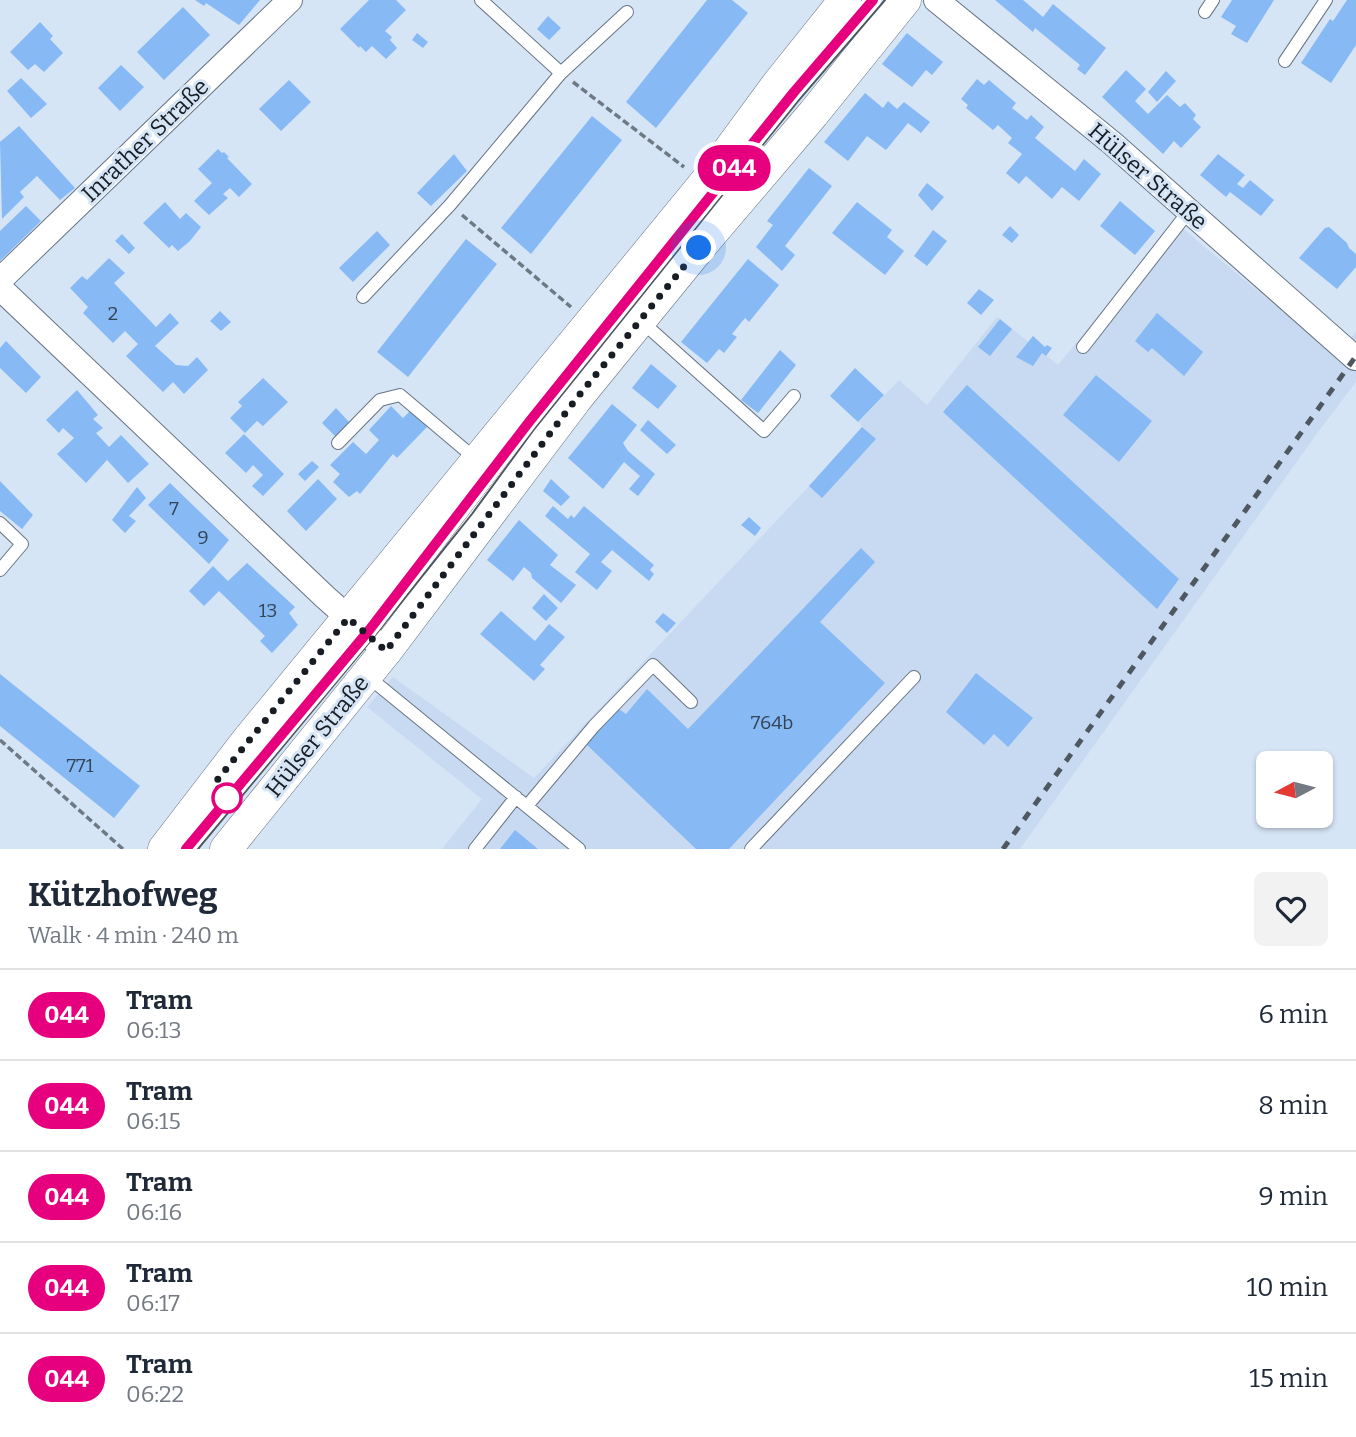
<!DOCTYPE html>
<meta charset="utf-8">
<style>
:root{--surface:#fff;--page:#f2f2f3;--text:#1f2937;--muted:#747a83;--line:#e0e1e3}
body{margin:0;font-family:Bitter,serif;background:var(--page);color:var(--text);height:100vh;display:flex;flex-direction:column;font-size:26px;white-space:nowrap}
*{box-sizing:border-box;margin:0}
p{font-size:23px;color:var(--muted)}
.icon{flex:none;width:38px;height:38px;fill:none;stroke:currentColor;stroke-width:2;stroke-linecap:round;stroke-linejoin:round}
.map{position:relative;height:849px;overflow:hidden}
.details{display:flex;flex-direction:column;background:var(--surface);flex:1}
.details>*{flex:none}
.badge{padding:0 14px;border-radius:23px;font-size:24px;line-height:46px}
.needle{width:46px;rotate:263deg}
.buttons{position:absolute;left:1256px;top:751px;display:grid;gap:14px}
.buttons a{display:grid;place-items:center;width:77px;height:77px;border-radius:10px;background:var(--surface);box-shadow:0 2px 5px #0004;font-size:35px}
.you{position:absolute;width:35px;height:35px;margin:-18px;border:5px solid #fff;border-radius:50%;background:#1a73e8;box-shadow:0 0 0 10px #1a73e833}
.map>.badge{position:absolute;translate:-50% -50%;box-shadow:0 0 0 4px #fff}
.round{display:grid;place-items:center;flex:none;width:74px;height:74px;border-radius:10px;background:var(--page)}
.head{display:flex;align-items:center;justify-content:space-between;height:119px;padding:0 28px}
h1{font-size:33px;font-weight:700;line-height:52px}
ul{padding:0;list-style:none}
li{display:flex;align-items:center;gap:21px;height:91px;padding:0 28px;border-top:2px solid var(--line)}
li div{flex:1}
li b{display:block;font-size:26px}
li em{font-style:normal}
li .badge{min-width:77px;font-weight:700;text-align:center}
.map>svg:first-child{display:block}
</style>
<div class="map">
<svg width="1356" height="849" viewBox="0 0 1356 849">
<rect width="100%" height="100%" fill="#d6e5f6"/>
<path fill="#c7daf2" d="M1175 222 1337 357 1356 331V382L1318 432 1020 849H442L482 799 367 707 393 677 534 778 809 486 862 427 859 422 899 380 927 405 997 317 1058 365Z"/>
<path fill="#87b9f4" d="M195 0H260L239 25 206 3 204 6Z
M369 0H396L406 10 385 31 392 37 390 40 397 48 386 59 372 46 366 52 360 46 359 48 340 29Z
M707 0H732L748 13 656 128 626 102Z
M995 0H1023L1043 17 1053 4 1106 48 1085 75 1077 69 1080 65 1035 28 1033 32Z
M1232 0H1274L1247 43 1231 34 1236 26 1221 17Z
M1347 0H1356V45L1331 83 1301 63 1330 19 1333 21Z
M183 7 210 35 164 80 137 52Z
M548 16 561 28 549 40 537 29Z
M40 22 53 36 50 39 63 53 44 72 35 64 28 70 10 52Z
M417 33 428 42 423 48 412 40Z
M907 33 943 62 932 75 926 70 912 87 882 64Z
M121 65 144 87 120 111 98 88Z
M1126 70 1146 89 1135 101 1148 114 1167 95 1180 107 1185 103 1196 115 1193 119 1201 127 1181 148 1174 141 1163 154 1102 97Z
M1166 71 1176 81 1157 102 1148 92Z
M21 78 47 104 31 118 7 91Z
M977 79 984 85 989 80 1016 103 1012 108 1027 120 1031 115 1044 127 1035 138 1075 171 1084 159 1101 174 1079 201 1062 187 1052 199 1026 176 1019 184 1006 173 1022 154 1008 143 1012 138 998 125 993 130 966 108 968 105 961 99Z
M289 80 311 102 281 131 259 109Z
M865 93 883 108 888 101 897 109 904 102 930 122 921 133 908 123 886 150 867 136 848 161 824 142Z
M592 116 622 140 531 254 501 228Z
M19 126 75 188 60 200 37 176 20 192 24 197 2 219 0 142Z
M218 149 222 153 224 152 229 157 227 158 252 184 239 197 230 188 223 194 228 198 209 215 194 201 212 183 198 169Z
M454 154 467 171 431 206 417 193Z
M1218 154 1245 175 1237 184 1243 188 1250 180 1274 200 1261 216 1230 192 1226 197 1200 175Z
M809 168 832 186 785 246 795 255 782 271 756 247 773 225 767 221Z
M927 183 944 197 932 211 918 195Z
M1120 201 1155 231 1135 255 1100 226Z
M165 202 180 219 186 213 201 227 190 241 178 251 172 245 169 248 143 223Z
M857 202 892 230 887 237 904 251 885 275 832 233Z
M26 206 41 221 0 261V231Z
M1010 226 1019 235 1012 243 1002 235Z
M1329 227 1347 243 1349 248 1356 254V267L1337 289 1299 258 1325 228Z
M933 230 947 241 927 266 914 256Z
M377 231 390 245 353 282 339 268Z
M122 234 135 248 129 254 115 241Z
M466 239 497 264 408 377 377 352Z
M109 258 125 273 114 283 156 327 170 313 179 323 155 346 176 365 188 366 197 357 208 370 184 394 173 382 163 392 126 356 138 344 125 331 113 343 83 313 88 307 70 288 82 276 87 280Z
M748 259 779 285 749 322 745 318 732 334 737 337 724 353 719 349 707 363 681 342Z
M979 289 994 300 981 315 967 303Z
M220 311 231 322 221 331 210 321Z
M1157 313 1203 352 1184 376 1152 348 1148 352 1135 341Z
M1000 319 1012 329 990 356 978 347Z
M1033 336 1045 347 1047 345 1052 348 1046 356 1042 353 1033 366 1016 357Z
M6 341 41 377 26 393 0 368V348Z
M780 350 796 365 758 413 741 400Z
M651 364 677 386 658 409 632 388Z
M855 368 884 395 858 422 830 396Z
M1096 375 1152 421 1119 462 1063 415Z
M263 378 288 402 263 426 257 421 245 433 230 418 242 406 238 402Z
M967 385 1179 579 1157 609 943 412Z
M77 390 98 415 93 419 103 428 96 433 109 447 121 435 149 464 128 483 107 460 86 483 57 454 74 438 63 428 59 433 46 420Z
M612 404 637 425 623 443 628 451 655 474 638 496 629 489 640 476 624 462 603 489 568 458Z
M391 406 403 418 410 411 428 426 397 458 393 454 360 494 357 491 349 497 333 482 340 474 330 465 353 442 366 454 379 440 369 430Z
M336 408 350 423 336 437 322 423Z
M648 420 676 445 667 454 640 430Z
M862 427 876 439 822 498 809 486Z
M244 434 284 474 263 496 252 486 263 475 253 465 246 473 225 453Z
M312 461 319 467 305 481 298 474Z
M318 479 337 499 306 531 287 511Z
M551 479 570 497 561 506 543 491Z
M0 481 33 515 22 529 0 511Z
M170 483 229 540 209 564 148 505Z
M137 487 146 498 129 516 136 521 125 533 112 520Z
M553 506 568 519 571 515 574 518 584 506 654 565 650 570 654 574 649 581 612 550 601 562 612 571 597 590 575 572 590 554 545 516Z
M749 517 761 528 755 536 741 525Z
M519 520 558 555 550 565 576 585 561 603 532 578 531 573 524 567 513 581 487 560Z
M861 548 875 562 820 622 885 683 729 849H696L586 744 616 707 626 714 647 689 688 729Z
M247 563 295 607 289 613 298 625 272 653 260 641 265 636 219 591 204 606 189 591 213 566 228 581Z
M544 594 558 608 546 621 532 608Z
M501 611 535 641 549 624 565 637 540 665 545 669 534 681 480 634Z
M663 613 676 623 667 633 655 622Z
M976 673 1033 718 1008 747 994 734 984 745 946 712Z
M0 674 140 786 114 818 0 726Z
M515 830 538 849H500Z"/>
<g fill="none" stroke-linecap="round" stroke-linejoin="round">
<defs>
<path id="service" d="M1205 12 1213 0
M1285 61 1326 0
M561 73 627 12
M363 297 450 205 561 73 481 0
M640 320 764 431 794 396
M1083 347 1189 211
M338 443 380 400 400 395 477 460
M0 523 22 544 0 570
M366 675 579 849
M527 806 594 726 653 665 691 702
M475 849 516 797
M751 849 914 677"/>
<path id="minor" d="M936 0 1112 143 1355 358
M0 280 290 0
M0 288 325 597 386 651"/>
<path id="tertiary" d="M164 849 247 741 705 183 777 85 845 0
M226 849 386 651 576 399 699 248 813 114 905 0"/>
</defs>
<use href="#service" stroke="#677483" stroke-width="14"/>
<use href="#minor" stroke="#677483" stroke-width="26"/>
<use href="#tertiary" stroke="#677483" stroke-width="33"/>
<path stroke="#6f7984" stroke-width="3.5" stroke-dasharray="7 3.5" stroke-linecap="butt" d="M573 82 684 167
M462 215 571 307
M0 740 123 849"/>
<use href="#service" stroke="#fff" stroke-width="12"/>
<use href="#minor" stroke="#fff" stroke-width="24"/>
<use href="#tertiary" stroke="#fff" stroke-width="32"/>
<path stroke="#4f5760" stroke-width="2" d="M198 849 372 639 472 514 535 428 798 101 885 0"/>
<path stroke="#4f5760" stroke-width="5" stroke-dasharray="9 9" stroke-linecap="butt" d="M1003 849 1356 356"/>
</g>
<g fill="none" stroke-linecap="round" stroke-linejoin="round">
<defs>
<path id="line" d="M186 849 370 629 529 422 794 92 873 0"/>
</defs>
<use href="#line" stroke="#fff" stroke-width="16"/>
<use href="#line" stroke="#e6007e" stroke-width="10"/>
<path stroke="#181d23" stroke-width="7" stroke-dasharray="0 12.6" d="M227 798 214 784 348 618 386 651 576 399 699 248"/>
</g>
<circle fill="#fff" stroke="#e6007e" stroke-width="3.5" cx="227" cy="798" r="14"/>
<g text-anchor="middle" stroke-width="6" stroke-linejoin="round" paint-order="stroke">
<g font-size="19" fill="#344457">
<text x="113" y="320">2</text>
<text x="174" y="515">7</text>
<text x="203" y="544">9</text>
<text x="268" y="617">13</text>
<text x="772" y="729">764b</text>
<text x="80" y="772">771</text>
</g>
<g font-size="23" fill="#181d23" stroke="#d6e5f6">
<text transform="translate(145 140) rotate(-44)" y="8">Inrather Straße</text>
<text transform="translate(1148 176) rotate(41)" y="8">Hülser Straße</text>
<text transform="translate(317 736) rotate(-51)" y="8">Hülser Straße</text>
</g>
</g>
</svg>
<div class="buttons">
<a><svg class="needle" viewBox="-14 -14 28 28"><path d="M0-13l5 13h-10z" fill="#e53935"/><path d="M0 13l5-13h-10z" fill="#747a83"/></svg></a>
</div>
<div class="you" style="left:699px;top:248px"></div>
<b class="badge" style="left:734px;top:168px;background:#e6007e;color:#fff">044</b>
</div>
<section class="details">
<div class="head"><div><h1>Kützhofweg</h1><p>Walk · 4 min · 240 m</p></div><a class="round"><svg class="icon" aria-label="heart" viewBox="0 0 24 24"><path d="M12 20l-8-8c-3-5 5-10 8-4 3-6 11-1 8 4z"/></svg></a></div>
<ul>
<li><span class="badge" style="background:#e6007e;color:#fff">044</span><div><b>Tram</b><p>06:13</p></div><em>6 min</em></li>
<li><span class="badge" style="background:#e6007e;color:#fff">044</span><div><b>Tram</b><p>06:15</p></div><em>8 min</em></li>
<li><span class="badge" style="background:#e6007e;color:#fff">044</span><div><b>Tram</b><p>06:16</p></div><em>9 min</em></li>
<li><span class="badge" style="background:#e6007e;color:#fff">044</span><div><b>Tram</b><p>06:17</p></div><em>10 min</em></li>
<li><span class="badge" style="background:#e6007e;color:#fff">044</span><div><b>Tram</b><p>06:22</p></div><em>15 min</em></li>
</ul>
</section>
